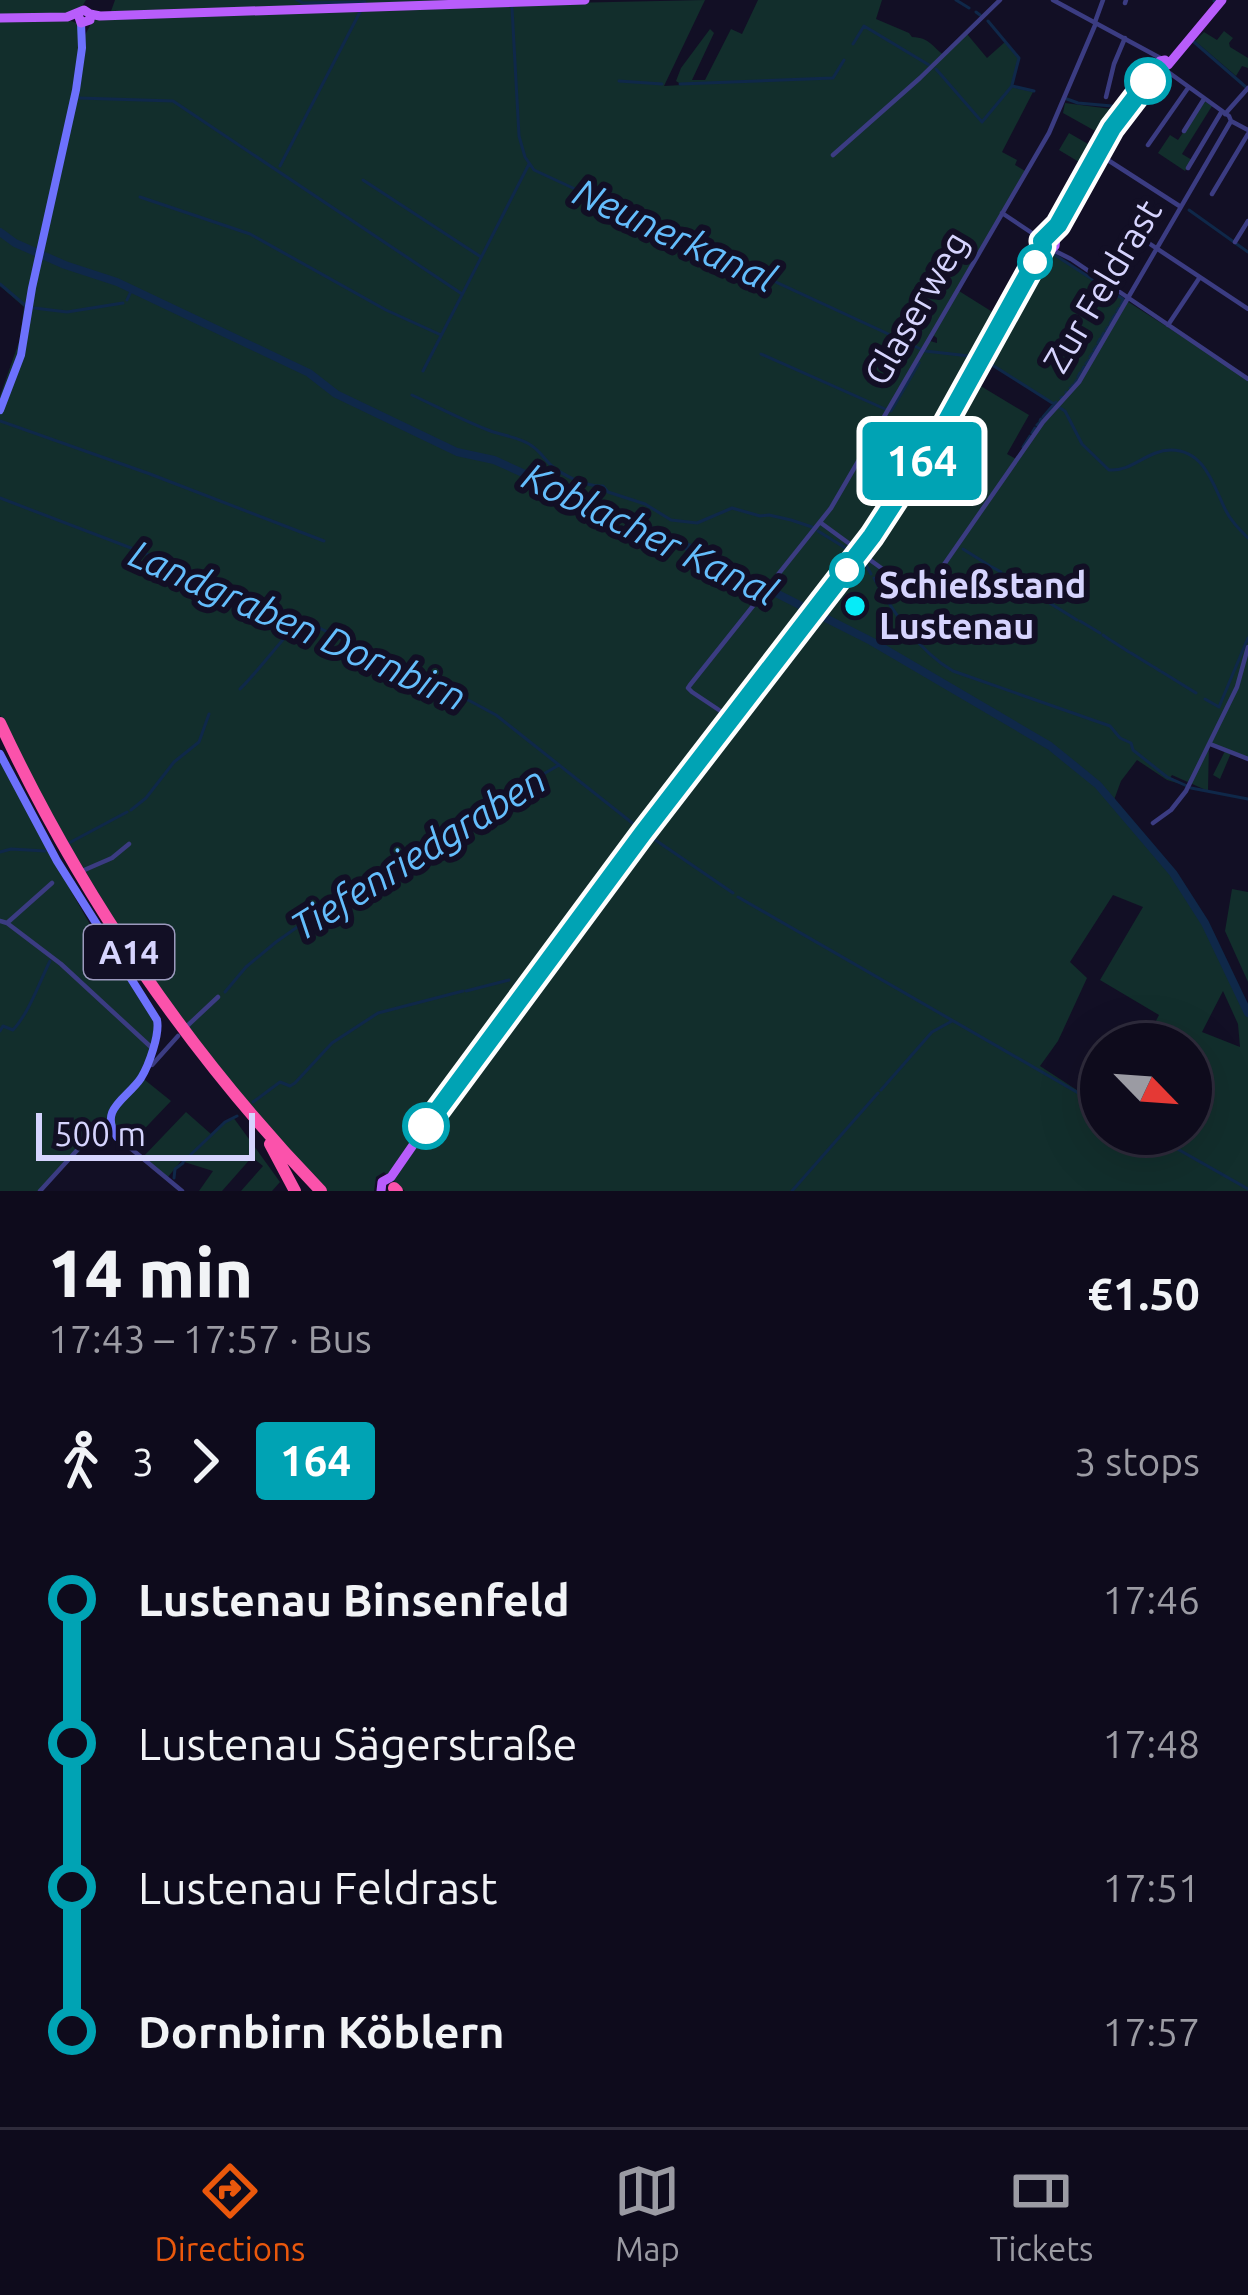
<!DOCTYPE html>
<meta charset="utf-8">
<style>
:root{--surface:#0e0b1c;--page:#171425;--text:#f1f3f6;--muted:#9b9ba3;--line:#2e2b3b;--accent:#ea580c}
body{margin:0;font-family:Ubuntu,sans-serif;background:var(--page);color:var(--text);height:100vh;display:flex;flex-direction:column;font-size:45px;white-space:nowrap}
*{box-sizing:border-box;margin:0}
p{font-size:39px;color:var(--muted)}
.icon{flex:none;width:66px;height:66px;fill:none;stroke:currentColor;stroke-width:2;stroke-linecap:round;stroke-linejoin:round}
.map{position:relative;height:1191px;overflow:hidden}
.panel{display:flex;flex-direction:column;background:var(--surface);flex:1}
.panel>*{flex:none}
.badge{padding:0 24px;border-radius:9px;font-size:42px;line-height:78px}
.needle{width:78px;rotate:115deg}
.controls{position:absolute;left:1080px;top:1023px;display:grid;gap:24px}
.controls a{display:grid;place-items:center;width:132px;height:132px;border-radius:50%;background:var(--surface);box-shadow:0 12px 48px #0002,0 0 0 3px var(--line);font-size:60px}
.scale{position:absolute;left:36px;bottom:30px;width:219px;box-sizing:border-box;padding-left:12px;border:6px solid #d6d4fe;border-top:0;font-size:33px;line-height:42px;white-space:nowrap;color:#d6d4fe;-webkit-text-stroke:9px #120f25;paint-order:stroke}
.map>.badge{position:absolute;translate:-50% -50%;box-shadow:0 0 0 6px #fff}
.legs{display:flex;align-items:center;gap:18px;height:132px;padding:0 48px;font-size:39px}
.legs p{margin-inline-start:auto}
.head{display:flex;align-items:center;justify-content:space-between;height:204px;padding:0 48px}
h1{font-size:66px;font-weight:800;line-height:90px}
ul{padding:0 48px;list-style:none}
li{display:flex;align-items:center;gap:42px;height:144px;font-size:45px}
li i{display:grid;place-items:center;width:18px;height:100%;margin:0 15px;background:currentColor}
li i::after{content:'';width:30px;height:30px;margin:-15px;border:9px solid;border-radius:50%;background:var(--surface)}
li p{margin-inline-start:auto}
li:first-child i{background:linear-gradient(#0000 50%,currentColor 0)}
li:last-child i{background:linear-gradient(currentColor 50%,#0000 0)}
.tabs{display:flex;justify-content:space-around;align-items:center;height:168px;border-top:3px solid var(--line);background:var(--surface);font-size:33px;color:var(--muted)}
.tabs a{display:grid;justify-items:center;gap:6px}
.tabs .active{color:var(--accent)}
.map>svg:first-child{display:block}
</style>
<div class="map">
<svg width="1248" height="1191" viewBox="0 0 1248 1191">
<rect width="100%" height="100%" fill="#120f25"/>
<path fill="#122e2c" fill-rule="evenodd" d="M0 0H86L81 8 66 19 79 24 81 47 23 337 0 405V396L20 339 24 307 0 286Z
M115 0H489L292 9 705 0 664 86 682 85 676 81 681 68 710 29 714 33 692 80H705L731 29 742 34 758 0H882L876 19 909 33 912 37C931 38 932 47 944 55L967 34 987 58 1005 42 1019 58 1012 87 1033 92 1002 152 1017 160 1015 165 1025 171 930 341 937 343V338L933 335 959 291 1002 318 950 419 985 440 957 421 979 385 1029 415 1007 454 1016 459 1056 405 987 362 1042 258 1054 254 1248 379V759L1231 753 1220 779 1213 775 1225 751 1209 744 1208 791 1172 775 1170 778 1187 786 1167 780 1137 760 1121 781 1114 800 1066 755 1040 738 815 609 813 611 940 683 1069 762 1100 790 1171 872 1211 939 1248 1016V1191H405L384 1172 376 1177 374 1191H327L242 1099 140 962 38 793 0 715V414L17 374 85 35 96 14H110ZM1113 895 1143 907 1100 980 1159 1015 1144 1044H1191V1134H1101V1111L1080 1099 1083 1094 1040 1066 1058 1041 1087 978 1070 962ZM1223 991 1238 1024 1240 1047 1202 1032Z
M1224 31 1233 38 1229 43 1230 47 1248 58V68L1242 66 1236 76 1195 41 1204 32 1217 40Z
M1204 101 1212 106 1182 154 1192 160 1185 171 1158 153 1170 135 1178 140Z
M1065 103 1111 109 1116 112 1105 129 1097 132 1063 113Z
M1069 133 1095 148 1086 163 1081 160 1079 162 1059 150Z
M0 758 36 829 92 928 154 1018 156 1037 140 1076 171 1101 129 1145 105 1126 40 1191H0Z
M1232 889 1248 892V982L1225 931Z
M186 1112 211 1134 233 1117 280 1182 272 1191H241L263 1166 252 1157 222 1191H199L213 1171 181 1161 168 1177 143 1157Z"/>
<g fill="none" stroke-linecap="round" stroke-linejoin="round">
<path stroke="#0f2849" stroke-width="3" d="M297 0 303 3 365 2
M956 0 969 8
M1214 1 1215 0
M512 8 519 136 525 157 534 170 925 351 978 357
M976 12 980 15
M988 21 1019 58 1012 85
M1194 42 1247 88
M853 44 864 26 929 65
M936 69 982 122 1012 86 1034 91
M619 81 662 84
M680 84 833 78 844 60
M79 98 173 101 462 294
M1067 99 1078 103 1112 106
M280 166 360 12
M363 180 481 257
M140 197 250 234 386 310 441 335
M1189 210 1248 252
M1055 255 1123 299 1121 305
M0 284 26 306
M127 300 132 289
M34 308 67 312 123 303
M1117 311 1119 308
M1113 318 1116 314
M1110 324 1112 320
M1106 330 1108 327
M1102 337 1104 333
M1098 343 1100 339
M1094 350 1097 346
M761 354 885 409
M1090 357 1093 353
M989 363 1065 411 1082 444 1109 470C1132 472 1147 450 1171 450 1204 450 1213 484 1225 509 1230 520 1239 529 1248 538
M1086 364 1089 360
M423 371 529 164
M1082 371 1084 367
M1078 377 1080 373
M1075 383 1077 380
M1072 386 1073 385
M1070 388H1071
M1066 393V392
M412 395C438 407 462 420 488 430 503 436 520 437 532 446 540 451 545 460 552 466 564 476 587 487 603 486L608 492 645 504 671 520 697 523 732 508 760 516 769 515 791 520 812 527
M1061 398 1062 397
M891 411 919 363
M1043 417 1056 402
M0 421 150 474 324 541
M1040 421 1041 419
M1037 425 1039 423
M1032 433 1035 428
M1023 447 1030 436
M0 498 241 590 470 701 496 715 636 826
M818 531 852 552
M963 549 990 566
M864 561 871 574
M992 567 1001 572
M1004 574 1046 600
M874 578C894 613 918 651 953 671L1110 726 1120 738 1131 743 1133 750 1167 777 1187 786
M1048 602 1077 620
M1080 621 1100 633
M1103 635 1110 640
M1112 641 1129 652
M1131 653 1152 666
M1154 667 1160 671
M1162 672 1196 693
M240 689C262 667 279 642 301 620
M1205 699 1219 707 1248 638
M1191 788 1248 799
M131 810 146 798 174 762 199 742 209 714
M651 837 733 893
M69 843 127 812
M0 852 11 849 45 851
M738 897 1101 1106
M515 984H524L626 849
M466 991 509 980
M225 992 246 967 276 942 380 869 559 765
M0 1031 3 1026 13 1030C29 1013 39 983 50 961
M881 1090 932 1032 952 1021
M253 1102 280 1082 290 1086 295 1083 332 1043 378 1013 463 991
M1151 1134 1248 1189
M183 1162 225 1122 237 1116
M174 1178 175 1169 183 1163
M792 1191 878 1093"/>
<path stroke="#0f2849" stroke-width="8" d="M0 232 15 243 65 265 117 282 309 373 336 394 457 452 494 460 708 556 748 579 871 641 1050 746 1098 785 1173 873 1205 923 1248 1013"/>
<path stroke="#3b3c82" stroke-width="4.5" d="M1053 0 1164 60
M1125 3 1126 0
M1095 22 1103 0
M1164 69 1229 116 1231 121 1248 130
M1106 97 1114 64 1125 38
M1225 114 1248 88
M1184 131 1204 99
M1148 145 1188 88
M833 155 920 78 1000 0
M1100 155 1181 207
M1188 168 1222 111
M1212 194 1248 134
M1002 213 1035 235 1044 237
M1141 238 1248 309
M1235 242 1248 221
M1053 250 1071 259 1248 379
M1168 325 1200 277
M821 523 858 550
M866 557 913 591 920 593 927 589 1043 422 1079 382 1231 121
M737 722 692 692 688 688 690 685 831 508 1049 133 1096 23
M1210 744 1248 759
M1153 823 1171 810 1186 791 1237 687 1248 647
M82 871 112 858 129 844
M0 921 7 923 61 964 152 1048
M7 923 52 883
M186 1027 218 997
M147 1063 152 1065 178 1036
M117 1137 182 1191
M40 1191 99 1126 110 1123"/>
<path stroke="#6d71fc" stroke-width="8" d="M0 410 21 355 32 288 76 90 82 48 81 23
M0 754 57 861 157 1020C160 1034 149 1065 141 1078 127 1099 98 1109 117 1137"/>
<path stroke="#b85dfb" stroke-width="9" d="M90 14 100 16 585 0
M0 18 67 17 84 10 90 14V20L81 23 78 14
M1168 65 1222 0
M1040 260 1055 246 1057 230
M381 1191 382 1182 391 1177 429 1122 643 833 834 588 882 521 958 401 1039 253 1043 240 1058 225 1111 128 1160 61 1165 60 1168 63"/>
<path stroke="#fb52ab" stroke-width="12" d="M0 723C80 894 189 1054 321 1191
M270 1144 295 1191
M394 1188 397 1191"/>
</g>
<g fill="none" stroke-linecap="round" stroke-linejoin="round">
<defs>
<path id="line-1" d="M426 1126 643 833 872 536 945 424 1043 247 1042 241 1058 225 1112 128 1148 81"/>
</defs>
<use href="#line-1" stroke="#fff" stroke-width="27"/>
<use href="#line-1" stroke="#00a3b4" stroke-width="18"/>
</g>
<g fill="#fff" stroke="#00a3b4" stroke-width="6">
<circle cx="1148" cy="81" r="21"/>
<circle cx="1035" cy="262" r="15"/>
<circle cx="847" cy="570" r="15"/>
<circle cx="426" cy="1126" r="21"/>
</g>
<circle fill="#06ecf8" stroke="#120f25" stroke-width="4.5" cx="855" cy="606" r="12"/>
<g text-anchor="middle" stroke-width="12" stroke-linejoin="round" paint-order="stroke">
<rect fill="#120f25" stroke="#9b99bd" stroke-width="3" x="84" y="925" width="90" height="54" rx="9"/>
<g font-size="33" font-weight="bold" fill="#d6d4fe">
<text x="129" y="964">A14</text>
</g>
<g font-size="36" fill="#d6d4fe" stroke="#120f25">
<text transform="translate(1102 286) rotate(-59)" y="13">Zur Feldrast</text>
<text transform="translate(916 308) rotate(-60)" y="13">Glaserweg</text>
</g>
<g font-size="36" font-weight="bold" fill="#d6d4fe" stroke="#120f25" text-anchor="start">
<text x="879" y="598">Schießstand<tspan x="879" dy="41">Lustenau</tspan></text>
</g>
<g font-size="39" font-style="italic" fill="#64bdfc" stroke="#120f25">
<text transform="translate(675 235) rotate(25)" y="14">Neunerkanal</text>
<text transform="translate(650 534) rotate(26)" y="14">Koblacher Kanal</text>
<text transform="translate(298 625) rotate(24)" y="14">Landgraben Dornbirn</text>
<text transform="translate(418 853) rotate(-32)" y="14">Tiefenriedgraben</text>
</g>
</g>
</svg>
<div class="controls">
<a><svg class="needle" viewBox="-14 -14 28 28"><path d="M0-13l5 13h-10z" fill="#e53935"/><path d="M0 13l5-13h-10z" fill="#9b9ba3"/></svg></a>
</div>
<div class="scale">500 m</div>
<b class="badge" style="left:922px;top:461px;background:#00a3b4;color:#fff">164</b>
</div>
<section class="panel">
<div class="head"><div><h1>14 min</h1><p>17:43 – 17:57 · Bus</p></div><b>€1.50</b></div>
<div class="legs"><svg class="icon" aria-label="walk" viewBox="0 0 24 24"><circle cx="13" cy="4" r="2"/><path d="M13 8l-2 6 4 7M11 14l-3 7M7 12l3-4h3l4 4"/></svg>3<svg class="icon" aria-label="forward" viewBox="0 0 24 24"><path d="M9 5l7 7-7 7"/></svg><b class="badge" style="background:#00a3b4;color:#fff">164</b><p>3 stops</p></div>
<ul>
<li><i style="color:#00a3b4"></i><b>Lustenau Binsenfeld</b><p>17:46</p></li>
<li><i style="color:#00a3b4"></i><span>Lustenau Sägerstraße</span><p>17:48</p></li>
<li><i style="color:#00a3b4"></i><span>Lustenau Feldrast</span><p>17:51</p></li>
<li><i style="color:#00a3b4"></i><b>Dornbirn Köblern</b><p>17:57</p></li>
</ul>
</section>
<nav class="tabs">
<a class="active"><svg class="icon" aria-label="directions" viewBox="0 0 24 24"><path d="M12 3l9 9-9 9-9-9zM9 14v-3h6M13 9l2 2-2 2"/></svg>Directions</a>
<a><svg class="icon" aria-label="map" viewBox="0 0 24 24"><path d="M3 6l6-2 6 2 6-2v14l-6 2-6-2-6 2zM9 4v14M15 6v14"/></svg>Map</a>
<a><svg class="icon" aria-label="tickets" viewBox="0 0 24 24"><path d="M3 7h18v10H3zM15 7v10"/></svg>Tickets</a>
</nav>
